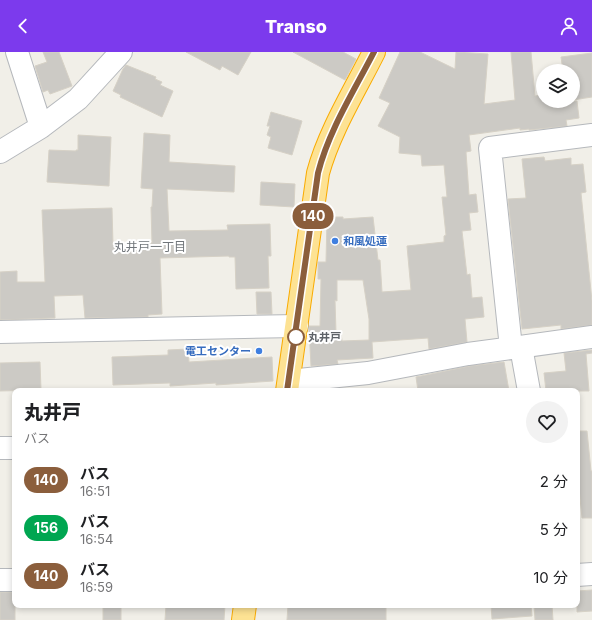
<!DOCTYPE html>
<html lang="ja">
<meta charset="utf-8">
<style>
:root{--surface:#fff;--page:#f2f2f2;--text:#202124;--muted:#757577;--accent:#7c3aed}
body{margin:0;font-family:Inter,"Noto Sans JP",sans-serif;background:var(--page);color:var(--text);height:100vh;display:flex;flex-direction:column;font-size:15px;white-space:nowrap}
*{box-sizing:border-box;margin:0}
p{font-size:13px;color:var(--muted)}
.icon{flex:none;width:22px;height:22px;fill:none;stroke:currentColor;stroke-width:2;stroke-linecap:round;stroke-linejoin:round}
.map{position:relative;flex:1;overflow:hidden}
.panel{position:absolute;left:12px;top:336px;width:568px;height:220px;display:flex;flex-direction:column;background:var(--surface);border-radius:8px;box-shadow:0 2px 6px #0003}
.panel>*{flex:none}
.badge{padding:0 8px;border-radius:13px;font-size:14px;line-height:26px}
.buttons{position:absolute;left:536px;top:12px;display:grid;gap:8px}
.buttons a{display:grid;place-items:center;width:44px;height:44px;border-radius:50%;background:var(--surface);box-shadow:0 2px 6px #0003;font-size:20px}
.map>.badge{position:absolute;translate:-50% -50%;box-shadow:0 0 0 2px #fff}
.round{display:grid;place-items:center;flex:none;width:42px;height:42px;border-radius:21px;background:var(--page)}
.overview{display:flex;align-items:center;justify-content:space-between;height:68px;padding:0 12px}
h1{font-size:19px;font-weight:800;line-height:30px}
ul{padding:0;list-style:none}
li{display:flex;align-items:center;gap:12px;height:48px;padding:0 12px}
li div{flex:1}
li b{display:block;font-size:15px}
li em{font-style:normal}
li .badge{min-width:44px;font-weight:700;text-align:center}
header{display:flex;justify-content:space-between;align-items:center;height:52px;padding:0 12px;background:var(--accent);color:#fff;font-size:18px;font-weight:800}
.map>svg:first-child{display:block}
</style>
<header><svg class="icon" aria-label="back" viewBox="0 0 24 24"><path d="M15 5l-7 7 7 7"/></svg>Transo<svg class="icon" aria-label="person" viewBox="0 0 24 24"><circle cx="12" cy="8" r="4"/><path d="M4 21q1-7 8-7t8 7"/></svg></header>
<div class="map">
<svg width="592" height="568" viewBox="0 0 592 568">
<rect width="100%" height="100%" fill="#f1efe8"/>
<path fill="#cccac5" stroke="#d6d1c6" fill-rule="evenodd" d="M43 0H59L72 34 50 42 48 38 43 40 35 14 47 10Z
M186 0H251L238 23 222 14 220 18Z
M293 0H343L356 7 345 28Z
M400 0H420L455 17 456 0 488 2 484 52 515 48 511 0H531L535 44 543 43V49H577L579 66 566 68 567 74 529 78V77L520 78V76L469 83 471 99 466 100 469 143 476 142 478 160 469 161 471 178 462 179 467 223 470 222 472 246 482 245 484 265 465 267 467 290 429 297 428 286 372 290 373 306 337 308 338 312 311 314 309 277V274H320L321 227H318V210H326L327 165H343V167L373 165 378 208H380L382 240 411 238 407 194 444 190V184L446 183 442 145H447L444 113 422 114 421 103 399 101 400 85 378 74 390 51 379 46ZM337 228H363L369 267V288L342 289 341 281H336L335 248 337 249Z
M592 1V45L573 48V19H563L561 5Z
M126 13 156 25 155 27 162 30 160 33 173 39 162 65 120 45 121 43 113 39 123 17Z
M271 60 302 69 292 103 268 96 271 85 267 83 270 74H267Z
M144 81 170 83 169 110 235 114 234 140 167 137 169 179 228 178 227 173 270 172 271 204H268L269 236 236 237 235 205H229V204L160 206 162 262 148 263V265L85 266 83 243 54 244 55 266 0 268V220L17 219V230H45L42 158 112 156 113 193 152 191 151 155H152L153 137 141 136Z
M78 83 111 85 109 134 47 130 49 98 76 99V98H78Z
M544 105 545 109 571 106V113L583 112 586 140 581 141 592 249V273L561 277V273L522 277 508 147 526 146 522 107Z
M261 130 295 132 294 155 260 153Z
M256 240H271L272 262H257Z
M188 297 189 310 272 305 273 329 216 333V331L170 334V331L113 333 112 305 168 303V298Z
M592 298V301L586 302 589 339H546L544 321 566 319 564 301Z
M40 310 41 338 0 339V311Z
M504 310 509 339H418L416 325 470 314Z
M577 379H587L591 419H592V466H582L577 416Z
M592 538V559L577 560V539Z
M0 540H15V568H0Z
M103 553H121V568H103Z
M166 553H225L224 568H165Z
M288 553H386V568H287Z
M491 553H531L532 564 492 567Z
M534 553H552L553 568H535Z"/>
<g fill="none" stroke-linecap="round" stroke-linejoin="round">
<defs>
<path id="minor" d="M17 0 41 75
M0 100 41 75 78 47 121 0
M0 280 297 274
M521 295 529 339
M511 296 490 96 592 83
M289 329 368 321 468 302 592 285
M0 396H15
M577 523 592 522
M0 528H15"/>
<path id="highway" d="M287 339 318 121C329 80 355 38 374 0
M243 568 245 553"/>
</defs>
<use href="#minor" stroke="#b5b8bc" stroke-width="24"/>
<use href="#highway" stroke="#f9ab00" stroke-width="24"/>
<use href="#minor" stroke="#fff" stroke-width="22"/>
<use href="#highway" stroke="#fde293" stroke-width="22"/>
</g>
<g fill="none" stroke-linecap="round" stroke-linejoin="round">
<defs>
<path id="line" d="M287 339 318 121C329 78 354 39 374 0"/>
</defs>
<use href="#line" stroke="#fff" stroke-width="9"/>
<use href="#line" stroke="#8b5e3c" stroke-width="6"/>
</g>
<g fill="#3f7fe0" stroke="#fff" stroke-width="1.5">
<circle cx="335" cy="189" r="4"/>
<circle cx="259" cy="299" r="4"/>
</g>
<circle fill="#fff" stroke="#8b5e3c" stroke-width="2" cx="296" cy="285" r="8"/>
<g text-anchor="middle" stroke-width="4" stroke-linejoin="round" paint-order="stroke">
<g font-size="11" font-weight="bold" fill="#366cbe" stroke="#fff" text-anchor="start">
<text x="343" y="193">和風処蓮</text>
<text x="251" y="303" text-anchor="end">電工センター</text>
</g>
<g font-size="11" font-weight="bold" fill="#5f6368" stroke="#fff" text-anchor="start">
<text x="308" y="289">丸井戸</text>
</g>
<g font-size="12" fill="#70757a" stroke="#fff">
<text x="150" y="199">丸井戸一丁目</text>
</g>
</g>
</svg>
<div class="buttons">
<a><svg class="icon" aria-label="layers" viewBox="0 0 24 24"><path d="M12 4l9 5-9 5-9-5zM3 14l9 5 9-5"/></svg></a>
</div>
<b class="badge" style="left:313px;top:164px;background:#8b5e3c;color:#fff">140</b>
<section class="panel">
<div class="overview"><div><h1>丸井戸</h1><p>バス</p></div><a class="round"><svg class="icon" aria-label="heart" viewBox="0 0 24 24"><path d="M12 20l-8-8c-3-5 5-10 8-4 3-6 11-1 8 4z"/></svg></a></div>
<ul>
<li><span class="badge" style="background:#8b5e3c;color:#fff">140</span><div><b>バス</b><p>16:51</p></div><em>2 分</em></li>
<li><span class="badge" style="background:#00a651;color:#fff">156</span><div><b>バス</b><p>16:54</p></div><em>5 分</em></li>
<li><span class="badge" style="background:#8b5e3c;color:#fff">140</span><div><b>バス</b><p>16:59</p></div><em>10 分</em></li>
</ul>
</section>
</div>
